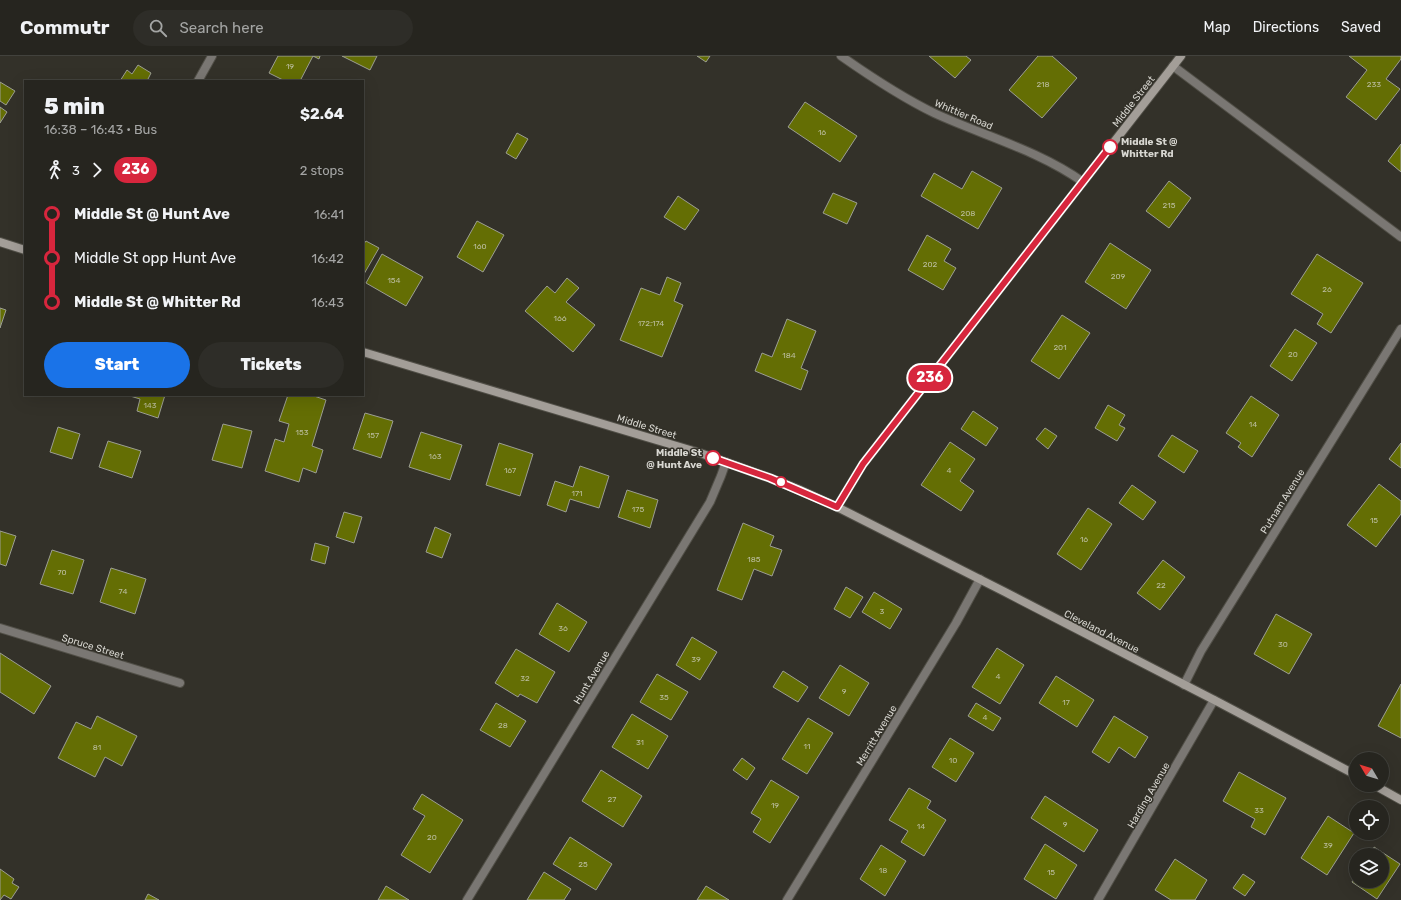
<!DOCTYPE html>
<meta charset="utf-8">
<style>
:root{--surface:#26251f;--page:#2e2d28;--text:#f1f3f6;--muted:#a4a5a4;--line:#42423d;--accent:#1a73e8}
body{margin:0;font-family:Rubik,sans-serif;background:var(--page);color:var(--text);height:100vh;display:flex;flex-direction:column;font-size:15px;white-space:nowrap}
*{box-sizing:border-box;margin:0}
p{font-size:13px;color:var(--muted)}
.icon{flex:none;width:22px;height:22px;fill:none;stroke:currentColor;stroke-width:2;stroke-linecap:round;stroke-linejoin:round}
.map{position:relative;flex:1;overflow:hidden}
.panel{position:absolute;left:24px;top:24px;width:340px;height:316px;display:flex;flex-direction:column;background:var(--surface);border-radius:0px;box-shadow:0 4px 16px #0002,0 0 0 1px var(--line)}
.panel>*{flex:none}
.badge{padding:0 8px;border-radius:13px;font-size:14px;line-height:26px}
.needle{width:26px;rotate:308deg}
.fabs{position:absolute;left:1349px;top:696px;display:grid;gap:8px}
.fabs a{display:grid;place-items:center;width:40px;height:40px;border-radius:50%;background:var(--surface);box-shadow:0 4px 16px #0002,0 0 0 1px var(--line);font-size:20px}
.map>.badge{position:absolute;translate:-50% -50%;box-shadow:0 0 0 2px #fff}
.legs{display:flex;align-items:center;gap:6px;height:44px;padding:0 20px;font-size:13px}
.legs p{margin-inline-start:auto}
.headline{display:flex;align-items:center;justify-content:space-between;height:68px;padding:0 20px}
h1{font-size:22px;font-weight:800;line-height:30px}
.primary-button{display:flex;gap:8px;margin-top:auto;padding:8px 20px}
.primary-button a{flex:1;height:46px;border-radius:24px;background:var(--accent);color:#fff;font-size:16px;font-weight:800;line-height:46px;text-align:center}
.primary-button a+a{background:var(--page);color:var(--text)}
ul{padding:0 20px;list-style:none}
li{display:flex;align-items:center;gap:14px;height:44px;font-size:15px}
li i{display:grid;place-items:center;width:6px;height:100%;margin:0 5px;background:currentColor}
li i::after{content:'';width:10px;height:10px;margin:-5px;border:3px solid;border-radius:50%;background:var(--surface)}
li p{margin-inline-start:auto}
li:first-child i{background:linear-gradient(#0000 50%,currentColor 0)}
li:last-child i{background:linear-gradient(currentColor 50%,#0000 0)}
header{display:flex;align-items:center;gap:24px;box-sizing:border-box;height:56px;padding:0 20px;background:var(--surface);border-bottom:1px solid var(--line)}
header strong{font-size:19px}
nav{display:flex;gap:22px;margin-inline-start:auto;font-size:14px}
.search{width:280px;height:36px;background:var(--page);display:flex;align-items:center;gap:10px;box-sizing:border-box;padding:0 14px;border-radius:22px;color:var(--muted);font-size:15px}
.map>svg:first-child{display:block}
</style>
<header>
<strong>Commutr</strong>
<div class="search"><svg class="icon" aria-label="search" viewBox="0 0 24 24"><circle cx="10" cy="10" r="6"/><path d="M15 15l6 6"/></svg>Search here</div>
<nav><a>Map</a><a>Directions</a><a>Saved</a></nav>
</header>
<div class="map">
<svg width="1401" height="844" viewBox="0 0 1401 844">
<rect width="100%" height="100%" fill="#333129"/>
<path fill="#646e04" stroke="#9c9e93" d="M278 0H320L319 3 313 0 300 25H285L269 17Z
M342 0H377L370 14Z
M697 0H710L706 6Z
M929 0H966L971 4 955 22Z
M1038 0H1052L1077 22 1042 62 1009 34Z
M1349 0H1401V3L1386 23 1400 33 1376 64 1346 41 1367 14Z
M138 9 151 17 147 25H120L127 14 132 18Z
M0 26 15 35 6 49 0 45Z
M805 46 857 80 840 106 788 71Z
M0 51 7 56 0 67Z
M517 77 528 83 516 103 506 97Z
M1401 88V116L1388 105Z
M972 115 1002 132 978 173 921 140 934 117 962 133Z
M1169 125 1191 142 1169 172 1146 155Z
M833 137 857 147 847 168 823 157Z
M678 140 699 154 685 174 664 161Z
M477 165 504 179 483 216 457 201Z
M927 179 951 193 944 205 956 212 943 234 908 214Z
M366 185 379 192 364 218 363 189Z
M1110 187 1151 214 1126 253 1085 226Z
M382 198 423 221 406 250 366 227Z
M1317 198 1363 227 1331 277 1317 268 1323 258 1291 238Z
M667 221 681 227 674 245 683 249 662 301 620 284 641 232 660 239Z
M567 222 579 232 566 246 595 269 573 296 525 255 547 230 555 237Z
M0 252 6 254 0 272Z
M1062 259 1090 277 1059 323 1031 305Z
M787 263 816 275 801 312 808 315 801 334 755 315 762 297 772 301Z
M1295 273 1317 287 1292 325 1270 310Z
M127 339H165L158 362 137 355 140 343Z
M288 339H311L326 344 312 390 323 394 316 417 303 412 299 426 265 415 275 383 284 386 289 368 279 365Z
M1251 340 1279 359 1252 401 1238 391 1241 387 1226 377Z
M1108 349 1125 359 1119 369 1125 372 1117 385 1095 372Z
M973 355 998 372 986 390 961 373Z
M365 357 393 365 381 402 353 393Z
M223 368 252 375 242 412 212 404Z
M58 371 80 378 72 403 50 396Z
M1045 372 1057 380 1048 393 1036 383Z
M421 376 462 389 450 424 409 411Z
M1172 379 1198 395 1184 417 1158 400Z
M108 385 141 395 132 422 99 411Z
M950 386 975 403 960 425 974 435 961 455 921 429Z
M499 387 533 398 520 440 486 429Z
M1401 387V412L1389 403Z
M580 410 609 420 599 452 570 443 566 456 547 449 555 425 573 431Z
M1379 428 1401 445V458L1376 491 1347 469Z
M1132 429 1156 446 1143 464 1119 447Z
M627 434 658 444 650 472 618 461Z
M1088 452 1112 468 1081 514 1057 498Z
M344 456 362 461 354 487 336 481Z
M743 467 774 480 770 490 782 494 772 520 754 513 742 544 717 534Z
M435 471 451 478 442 502 426 496Z
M0 475 16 480 6 510 0 508Z
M315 487 329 491 325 508 311 504Z
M52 494 84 504 73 538 40 528Z
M1163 504 1185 521 1160 554 1137 537Z
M111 512 146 523 135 558 100 546Z
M846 531 863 541 850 562 834 553Z
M874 536 902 553 890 573 862 556Z
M557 547 587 566 569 596 539 578Z
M1276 558 1312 578 1289 618 1254 598Z
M692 581 717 596 700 624 676 609Z
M997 592 1024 609 1000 648 972 631Z
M516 593 555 616 537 647 520 638 518 641 495 627Z
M0 597 51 630 34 658 0 636Z
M840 609 869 627 849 660 819 642Z
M783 615 808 631 798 646 773 631Z
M657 618 688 636 671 664 640 646Z
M1056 620 1094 644 1077 671 1039 647Z
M1401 628V682L1378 670Z
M496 647 526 665 510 691 480 674Z
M976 647 1001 662 993 675 968 660Z
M632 658 668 680 648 713 612 691Z
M97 660 137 680 122 710 105 701 95 721 58 702 76 666 91 673Z
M1114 660 1148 681 1135 702 1119 691 1109 707 1092 696Z
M808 662 833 677 807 718 782 703Z
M950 682 974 697 956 726 932 711Z
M742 702 755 712 747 724 733 714Z
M601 714 642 740 623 771 582 745Z
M1239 716 1286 742 1265 779 1251 771 1255 763 1223 745Z
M771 724 799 741 770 787 753 776 761 763 751 757Z
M909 732 931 745 927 752 946 764 924 800 901 786 908 775 889 764Z
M422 738 463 764 430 817 401 799 425 760 413 753Z
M1045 740 1098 774 1084 796 1031 762Z
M1328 760 1354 777 1327 819 1301 802Z
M570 781 612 808 596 834 553 808Z
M1045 788 1077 809 1056 843 1024 823Z
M881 789 906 805 885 840 860 823Z
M1374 791 1400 808 1377 843 1352 826 1356 819V825H1382V799H1369Z
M1175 803 1207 824 1195 844H1171L1155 834Z
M0 813 14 823 12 827 19 831 11 843 4 839 0 844Z
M544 816 571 833 564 844H527Z
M1243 818 1255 826 1245 840 1233 832Z
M386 830 409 844H378Z
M706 830 729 844H697Z
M148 838 159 844H145Z"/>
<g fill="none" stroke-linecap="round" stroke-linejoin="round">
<defs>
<path id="lane" d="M1173 10 1401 181"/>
<path id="street" d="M841 0C871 21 901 41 934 57 984 80 1038 94 1083 126
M198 25 212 0
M0 572 180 627
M1184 629 1201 595 1401 273
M467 844 710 446 721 420 726 406
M787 844 956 567 980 523
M1098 844 1214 644"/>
<path id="secondary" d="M0 186 25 194
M363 296 700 397 770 422 800 434 837 451 1005 536 1220 647 1356 719
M837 451 863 408 1181 0
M1374 729 1401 744"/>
</defs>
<use href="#lane" stroke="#514f47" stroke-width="10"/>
<use href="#street" stroke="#514f47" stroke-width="10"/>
<use href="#secondary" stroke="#514f47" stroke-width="10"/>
<use href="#lane" stroke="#7a7773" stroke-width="8"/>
<use href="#street" stroke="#7a7773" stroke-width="8"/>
<use href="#secondary" stroke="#a39e98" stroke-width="8"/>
</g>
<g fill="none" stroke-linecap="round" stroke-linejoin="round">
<defs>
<path id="line-1" d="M713 402 770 422 837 451 863 408 1110 91"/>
</defs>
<use href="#line-1" stroke="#fff" stroke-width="9"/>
<use href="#line-1" stroke="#d7263d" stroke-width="6"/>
</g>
<g fill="#fff" stroke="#d7263d" stroke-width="2">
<circle cx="1110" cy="91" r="7"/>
<circle cx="713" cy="402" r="7"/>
<circle cx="781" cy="426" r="5"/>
</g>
<g text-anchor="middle" stroke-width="3" stroke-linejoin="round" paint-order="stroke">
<g font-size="8" fill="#bbbd9e">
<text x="290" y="13">19</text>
<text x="1043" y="31">218</text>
<text x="1374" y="31">233</text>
<text x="822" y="79">16</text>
<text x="1169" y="152">215</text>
<text x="968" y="160">208</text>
<text x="480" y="193">160</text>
<text x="930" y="211">202</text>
<text x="1118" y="223">209</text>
<text x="394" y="227">154</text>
<text x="1327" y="236">26</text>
<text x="560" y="265">166</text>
<text x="651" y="270">172;174</text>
<text x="1060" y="294">201</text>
<text x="1293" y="301">20</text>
<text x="789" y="302">184</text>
<text x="150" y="352">143</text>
<text x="1253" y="371">14</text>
<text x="302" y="379">153</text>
<text x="373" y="382">157</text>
<text x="435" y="403">163</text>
<text x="510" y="417">167</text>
<text x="949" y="417">4</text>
<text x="577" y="440">171</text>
<text x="638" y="456">175</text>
<text x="1374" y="467">15</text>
<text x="1084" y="486">16</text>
<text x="754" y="506">185</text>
<text x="62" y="519">70</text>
<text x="1161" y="532">22</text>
<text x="123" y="538">74</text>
<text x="882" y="558">3</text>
<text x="563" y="575">36</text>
<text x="1283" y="591">30</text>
<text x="696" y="606">39</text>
<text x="998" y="623">4</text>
<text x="525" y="625">32</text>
<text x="844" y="638">9</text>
<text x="664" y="644">35</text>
<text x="1066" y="649">17</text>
<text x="985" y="664">4</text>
<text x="503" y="672">28</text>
<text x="640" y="689">31</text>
<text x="807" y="693">11</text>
<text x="97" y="694">81</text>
<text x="953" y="707">10</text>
<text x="612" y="746">27</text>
<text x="775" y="752">19</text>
<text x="1259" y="757">33</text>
<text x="1065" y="771">9</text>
<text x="921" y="773">14</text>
<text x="432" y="784">20</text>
<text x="1328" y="792">39</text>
<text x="583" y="811">25</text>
<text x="883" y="817">18</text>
<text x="1051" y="819">15</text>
</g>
<g font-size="10" fill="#d8d7d1" stroke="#333129">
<text transform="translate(1133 45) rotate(-52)" y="4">Middle Street</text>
<text transform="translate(964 58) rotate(23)" y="4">Whittier Road</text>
<text transform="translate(647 370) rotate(17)" y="4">Middle Street</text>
<text transform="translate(1282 445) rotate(-58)" y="4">Putnam Avenue</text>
<text transform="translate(1102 575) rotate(27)" y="4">Cleveland Avenue</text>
<text transform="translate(93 590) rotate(17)" y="4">Spruce Street</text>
<text transform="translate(591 621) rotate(-59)" y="4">Hunt Avenue</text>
<text transform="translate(876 679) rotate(-59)" y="4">Merritt Avenue</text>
<text transform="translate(1148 739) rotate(-60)" y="4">Harding Avenue</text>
</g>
<g font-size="10" font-weight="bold" fill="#d8d7d1" stroke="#333129" text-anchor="start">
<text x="1121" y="89">Middle St @<tspan x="1121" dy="12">Whitter Rd</tspan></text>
<text x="702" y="400" text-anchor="end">Middle St<tspan x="702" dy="12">@ Hunt Ave</tspan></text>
</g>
</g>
</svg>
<div class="fabs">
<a><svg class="needle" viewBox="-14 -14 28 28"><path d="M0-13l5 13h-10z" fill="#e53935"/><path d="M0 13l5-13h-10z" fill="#a4a5a4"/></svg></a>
<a><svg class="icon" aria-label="locate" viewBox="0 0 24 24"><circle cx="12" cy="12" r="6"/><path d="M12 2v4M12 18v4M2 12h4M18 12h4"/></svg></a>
<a><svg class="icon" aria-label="layers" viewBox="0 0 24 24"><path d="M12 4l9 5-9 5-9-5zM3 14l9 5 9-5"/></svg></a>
</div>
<b class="badge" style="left:930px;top:322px;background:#d7263d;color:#fff">236</b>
<section class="panel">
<div class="headline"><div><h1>5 min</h1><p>16:38 – 16:43 · Bus</p></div><b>$2.64</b></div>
<div class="legs"><svg class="icon" aria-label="walk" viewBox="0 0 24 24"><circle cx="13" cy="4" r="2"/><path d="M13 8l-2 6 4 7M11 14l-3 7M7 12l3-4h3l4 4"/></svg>3<svg class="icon" aria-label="forward" viewBox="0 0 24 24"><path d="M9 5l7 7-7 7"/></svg><b class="badge" style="background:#d7263d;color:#fff">236</b><p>2 stops</p></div>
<ul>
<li><i style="color:#d7263d"></i><b>Middle St @ Hunt Ave</b><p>16:41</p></li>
<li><i style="color:#d7263d"></i><span>Middle St opp Hunt Ave</span><p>16:42</p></li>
<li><i style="color:#d7263d"></i><b>Middle St @ Whitter Rd</b><p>16:43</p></li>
</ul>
<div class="primary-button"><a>Start</a><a>Tickets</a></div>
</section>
</div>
